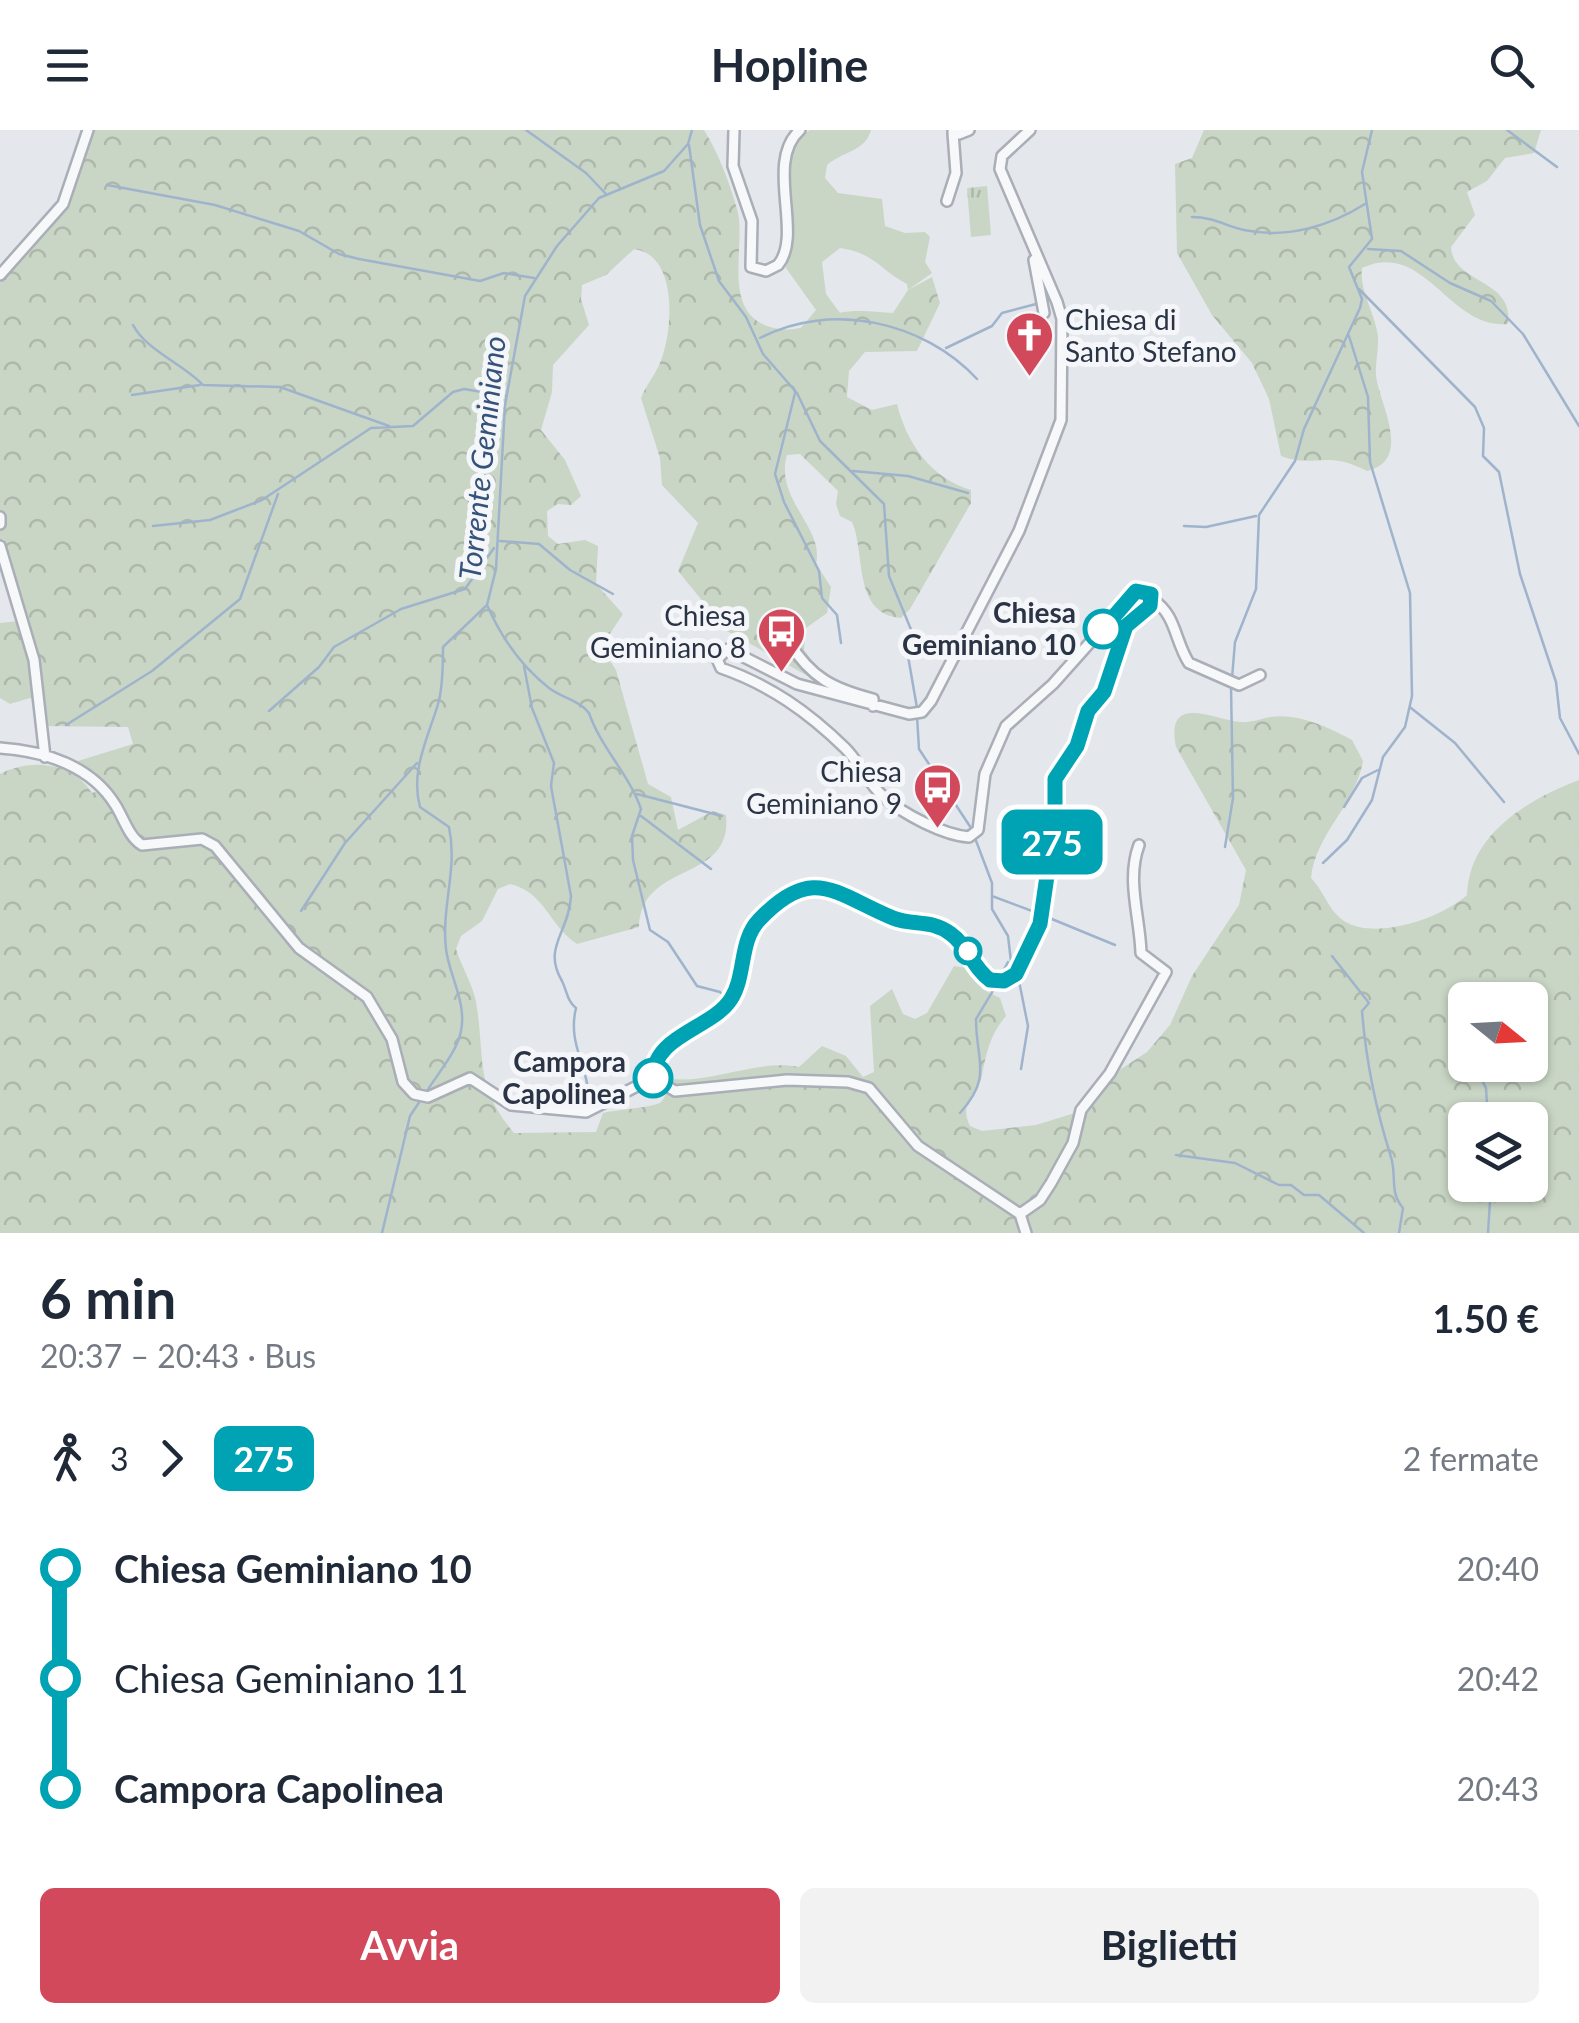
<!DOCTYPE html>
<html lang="it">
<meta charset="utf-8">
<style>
:root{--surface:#fff;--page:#f2f2f3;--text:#1f2937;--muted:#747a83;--accent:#d1495b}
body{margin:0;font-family:Lato,sans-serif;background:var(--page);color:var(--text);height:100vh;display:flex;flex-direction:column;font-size:38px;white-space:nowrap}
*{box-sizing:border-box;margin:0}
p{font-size:32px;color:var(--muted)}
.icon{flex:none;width:55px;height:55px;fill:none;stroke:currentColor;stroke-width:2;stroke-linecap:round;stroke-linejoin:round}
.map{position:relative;height:1103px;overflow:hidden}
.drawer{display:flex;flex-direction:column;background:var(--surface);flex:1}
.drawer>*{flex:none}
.badge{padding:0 20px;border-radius:15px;font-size:35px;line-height:65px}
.needle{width:65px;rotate:108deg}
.tools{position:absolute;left:1448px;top:852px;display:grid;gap:20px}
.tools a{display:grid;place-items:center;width:100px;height:100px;border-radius:15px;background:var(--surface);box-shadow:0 2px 8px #0004;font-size:50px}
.map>.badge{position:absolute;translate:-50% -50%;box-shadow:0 0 0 5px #fff}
.legs{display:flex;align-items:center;gap:15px;height:110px;padding:0 40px;font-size:32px}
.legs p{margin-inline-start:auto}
.headline{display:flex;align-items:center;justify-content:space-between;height:170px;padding:0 40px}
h1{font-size:55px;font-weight:700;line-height:75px}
.primary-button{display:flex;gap:20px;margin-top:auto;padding:20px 40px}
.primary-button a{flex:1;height:115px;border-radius:15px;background:var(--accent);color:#fff;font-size:40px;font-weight:700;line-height:115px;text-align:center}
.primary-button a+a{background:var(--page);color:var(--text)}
ul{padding:0 40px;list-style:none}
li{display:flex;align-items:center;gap:35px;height:110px;font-size:38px}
li i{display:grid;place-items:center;width:15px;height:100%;margin:0 12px;background:currentColor}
li i::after{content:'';width:25px;height:25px;margin:-12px;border:8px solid;border-radius:50%;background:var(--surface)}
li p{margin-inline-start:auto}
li:first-child i{background:linear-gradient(#0000 50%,currentColor 0)}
li:last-child i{background:linear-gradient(currentColor 50%,#0000 0)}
header{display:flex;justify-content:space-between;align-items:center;height:130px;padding:0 40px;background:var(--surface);font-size:45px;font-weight:700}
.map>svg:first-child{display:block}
</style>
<header><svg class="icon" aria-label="menu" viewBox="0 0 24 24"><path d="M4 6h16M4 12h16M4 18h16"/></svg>Hopline<svg class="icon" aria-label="search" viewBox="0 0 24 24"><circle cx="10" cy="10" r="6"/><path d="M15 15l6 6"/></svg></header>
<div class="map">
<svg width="1579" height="1103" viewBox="0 0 1579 1103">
<defs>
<pattern id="forest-crowns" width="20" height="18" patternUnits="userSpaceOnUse" patternTransform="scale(2.5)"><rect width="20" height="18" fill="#c9d6c5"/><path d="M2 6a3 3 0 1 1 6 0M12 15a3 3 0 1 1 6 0" fill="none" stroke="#adb8ab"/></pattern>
<pattern id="park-tufts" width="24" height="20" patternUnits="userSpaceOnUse" patternTransform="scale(2.5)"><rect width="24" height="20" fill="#c9d6c5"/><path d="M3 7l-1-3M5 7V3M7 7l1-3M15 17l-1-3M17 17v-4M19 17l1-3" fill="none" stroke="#adb8ab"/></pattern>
</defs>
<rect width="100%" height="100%" fill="#e4e7ec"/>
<path fill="#c9d6c5" d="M810 0H871C865 22 843 21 827 35L825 48 838 63 882 69 885 96 905 103 925 102 930 107 925 132 932 143 908 160 907 154C880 140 875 123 840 118L822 132 826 164 840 183 799 200 816 180 786 138C798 101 773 22 810 0Z"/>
<path fill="url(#forest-crowns)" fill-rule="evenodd" d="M92 0H704C718 22 730 54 737 79 748 115 716 190 780 199 804 202 817 189 839 183 856 179 876 182 893 183L908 160 932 147 940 173 917 221 865 222 849 241 847 267 872 280 897 274C907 314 931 348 971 360V373L910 479 901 488C852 484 866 423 852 392L840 386 836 374 838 361 800 324 787 325C774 369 825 398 816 434L831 457 827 483 806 498 804 520 817 537 815 550 727 501 678 441 698 393 662 355 660 328 641 268C646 255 655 245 660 233 673 202 679 125 634 119L606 145 582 155 581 169 589 195 553 235 552 262 541 300 565 330 581 366 571 375 558 374 547 381 548 406 558 414 585 410 598 416 596 454 623 484 601 517 616 540 648 654 671 667 678 700 713 681 726 685C733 754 641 730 639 797L577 814C550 797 545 762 510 754L498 759 482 791 461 806 456 819C462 838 475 858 477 878 485 933 475 956 514 1003L596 1002 603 983C614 980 657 977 661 972 667 967 667 956 670 949 715 953 756 929 799 937L822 916 846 926 863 947 874 942 870 876 892 859 903 884 915 889 927 883 954 836 967 838 982 859 1000 868 1006 886C990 905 987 921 982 945 978 966 958 972 970 996L982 1001 1036 995 1091 978 1121 939 1147 922 1170 895 1192 846 1239 775 1246 740 1176 617C1165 562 1214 590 1240 592 1251 593 1260 589 1270 587 1298 583 1328 597 1352 610L1363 631C1355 676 1316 703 1311 748 1324 761 1328 780 1344 791 1375 811 1442 788 1467 765 1469 704 1527 670 1579 650V1103H0V644C32 628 72 632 92 663L109 657 79 636 78 631 133 614 128 597 44 596 43 573 30 568 10 574 0 568V493L28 490 4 409H0V153L72 66ZM1465 870H1530V935H1465ZM1465 990H1530V1055H1465Z
M1204 0H1541L1534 23 1505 28 1487 51 1467 62 1475 85 1451 117C1453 154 1515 149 1508 194 1449 200 1425 109 1362 138 1359 161 1375 183 1378 206 1379 219 1375 232 1376 246 1380 275 1413 330 1367 341 1325 319 1315 339 1281 326L1269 269 1252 233 1212 185 1177 123 1175 34 1192 28Z"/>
<path fill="url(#park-tufts)" d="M987 56 991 105 971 107 967 58Z"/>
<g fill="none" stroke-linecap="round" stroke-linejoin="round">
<path stroke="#9fb4cc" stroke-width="2.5" d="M526 0 586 43 606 64
M1507 0 1557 37
M689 15 700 95 719 151 746 187 763 224 797 263 820 311 884 374 889 446 912 502 908 526 917 578
M107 55 215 75 299 101 339 124 359 129 480 151 504 143 534 148
M1192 87C1213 87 1226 96 1244 100 1287 109 1330 96 1365 74
M1368 119 1401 121 1450 153 1491 171 1523 204 1579 296
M1359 159 1475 277 1484 298 1483 326 1499 342 1520 444 1556 552 1560 588 1579 624
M133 195C146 220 183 234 203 255L280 257 389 296
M760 208C831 171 923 191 977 249
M946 218 992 196 1002 183 1036 174
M795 263 775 344 784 372 819 441 822 468 837 485 841 513
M132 265 200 255
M853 341 908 346 968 363
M153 396 210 390 262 370 371 298 413 296 453 262 464 259 506 266
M1184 396 1206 397 1256 386
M500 411 539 414 570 440 613 464
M487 475C501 507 521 536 549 558 562 568 579 570 589 583 601 618 629 644 641 679L632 706 633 730 650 800 668 812 697 856 720 862 725 868
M524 536 532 578 554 633 551 656 571 766C569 803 542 817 562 851 567 861 567 871 576 878 567 915 589 936 589 972
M1232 548 1235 512 1256 459 1259 385 1295 331 1304 299 1360 178 1362 169 1349 137 1372 109 1362 42 1372 0
M1411 578 1455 613 1504 672
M269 581 319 537 334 517 401 479 465 459 494 418
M917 586 919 619 973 701
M66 595 152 541 240 469 278 364
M637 664 722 686
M1344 677 1362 648 1378 640
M641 686 711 739
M975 708 992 753V779L1008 806 1012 840
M1225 717 1233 668 1231 556
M1323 733 1347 710 1372 670 1383 627 1405 597 1412 566 1410 463 1370 332 1368 267 1349 206
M992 766 1040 784
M301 781 345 713 417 633
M1047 787 1115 815
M1332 826 1369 873 1362 881C1366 931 1376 980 1391 1027 1397 1047 1389 1062 1403 1078L1399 1103
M1018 846 1028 896 1021 939
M1000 847 1008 832
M1474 935 1486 958 1488 990
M427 961C438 943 457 922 461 901 467 873 449 845 446 819 441 777 458 739 449 697L420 677C410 641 428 608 438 574 443 558 443 534 443 517L487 475 496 439 505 275 525 166 557 116 599 68 664 41 688 14 692 0
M960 983C993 946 976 932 976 889L997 854
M1176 1025 1235 1033 1279 1055H1291L1304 1065H1319L1364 1103
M382 1103 410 986 422 968
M1488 1103 1491 1055"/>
<defs>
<path id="minor" d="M734 0 733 36 752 91 751 137 766 141 778 135C804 104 764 32 800 0
M953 0 959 4 969 0
M947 71 956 43 953 3
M1034 130 1044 183
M0 145 63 74 88 0
M0 387V394
M0 416 34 530 45 627
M1153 470C1176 484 1175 512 1189 533L1239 555 1260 545
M789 512C811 548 834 559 873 569V576
M0 618C45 621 92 636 116 676 124 689 129 707 142 715L202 709 215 716 299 818 367 867 392 909 403 952 414 964 428 967 470 948 511 975 586 982 653 948
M653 948C652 905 712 898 731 869 745 848 741 818 754 796 760 786 773 779 782 771 826 738 851 770 893 788 910 795 928 789 944 799 967 812 973 844 997 851L1016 844 1045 780 1055 649 1077 616 1089 581 1104 562 1126 496 1152 473 1148 461H1136L1053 554 1006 596 985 644 978 700 969 707C943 705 903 684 884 667 868 654 860 633 845 618 808 582 770 555 721 538L717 529 728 519 797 554 909 584 922 582 931 571 1019 401 1061 290 1062 189 1057 172 1000 39 1002 26 1030 0
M653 948 675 961 787 950 848 952 869 958 918 1016 1020 1084 1026 1103
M1020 1084 1040 1070 1051 1053 1073 1013 1081 980 1110 943 1166 842 1141 823C1140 787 1126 750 1139 715"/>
</defs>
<use href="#minor" stroke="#a9aeb7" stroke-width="14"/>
<use href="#minor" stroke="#f7f8fa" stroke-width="9"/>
</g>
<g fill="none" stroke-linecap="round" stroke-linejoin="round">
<defs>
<path id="line-1" d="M653 948C653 905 712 899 731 869 746 846 739 811 759 790 813 733 835 764 893 788 913 796 932 789 951 804 968 816 973 838 990 850L1004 851 1016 844 1040 794 1055 691V649L1077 616 1088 581 1104 562 1126 496 1150 476 1151 464 1136 461 1103 499"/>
</defs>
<use href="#line-1" stroke="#fff" stroke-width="22"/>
<use href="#line-1" stroke="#00a3b4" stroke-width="15"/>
</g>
<defs>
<symbol id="church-pin" viewBox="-11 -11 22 30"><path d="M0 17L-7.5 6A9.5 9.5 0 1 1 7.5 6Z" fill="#d1495b" stroke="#f4f6f9"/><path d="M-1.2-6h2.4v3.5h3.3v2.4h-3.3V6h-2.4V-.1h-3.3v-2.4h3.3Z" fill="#fff"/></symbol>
<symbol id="bus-pin" viewBox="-11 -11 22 30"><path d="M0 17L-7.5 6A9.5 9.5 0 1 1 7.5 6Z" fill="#d1495b" stroke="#f4f6f9"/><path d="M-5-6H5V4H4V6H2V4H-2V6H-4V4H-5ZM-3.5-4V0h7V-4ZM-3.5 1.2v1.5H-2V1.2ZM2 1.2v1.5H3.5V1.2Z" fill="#fff"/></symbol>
</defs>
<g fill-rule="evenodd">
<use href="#church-pin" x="1002" y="178" width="55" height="75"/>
<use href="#bus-pin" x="754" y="474" width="55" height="75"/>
<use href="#bus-pin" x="910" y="630" width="55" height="75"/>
</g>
<g fill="#fff" stroke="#00a3b4" stroke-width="5">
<circle cx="1103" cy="499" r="18"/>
<circle cx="968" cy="821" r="12"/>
<circle cx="653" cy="948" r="18"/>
</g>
<g text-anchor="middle" stroke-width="10" stroke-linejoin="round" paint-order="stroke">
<g font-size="28" fill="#2b3445" stroke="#f4f6f9" text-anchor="end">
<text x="1065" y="200" text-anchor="start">Chiesa di<tspan x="1065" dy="32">Santo Stefano</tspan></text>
<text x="746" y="496">Chiesa<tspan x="746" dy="32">Geminiano 8</tspan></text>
<text x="902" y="652">Chiesa<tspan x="902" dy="32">Geminiano 9</tspan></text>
</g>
<g font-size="28" font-weight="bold" fill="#2b3445" stroke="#f4f6f9" text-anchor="end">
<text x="1076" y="493">Chiesa<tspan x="1076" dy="32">Geminiano 10</tspan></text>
<text x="626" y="942">Campora<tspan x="626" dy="32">Capolinea</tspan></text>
</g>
<g font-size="30" font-style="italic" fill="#34527a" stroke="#f4f6f9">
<text transform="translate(483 328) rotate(-84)" y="10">Torrente Geminiano</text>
</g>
</g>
</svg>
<div class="tools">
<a><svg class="needle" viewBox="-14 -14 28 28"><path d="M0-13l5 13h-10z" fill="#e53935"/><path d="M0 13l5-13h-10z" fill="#747a83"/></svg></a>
<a><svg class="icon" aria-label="layers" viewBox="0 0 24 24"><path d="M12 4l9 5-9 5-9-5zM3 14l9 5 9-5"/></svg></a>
</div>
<b class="badge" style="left:1052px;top:712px;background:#00a3b4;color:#fff">275</b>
</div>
<section class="drawer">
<div class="headline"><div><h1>6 min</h1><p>20:37 – 20:43 · Bus</p></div><b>1.50 €</b></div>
<div class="legs"><svg class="icon" aria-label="walk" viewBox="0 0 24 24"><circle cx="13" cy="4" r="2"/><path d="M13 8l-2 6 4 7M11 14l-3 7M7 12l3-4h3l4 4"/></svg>3<svg class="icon" aria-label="forward" viewBox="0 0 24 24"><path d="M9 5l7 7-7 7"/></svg><b class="badge" style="background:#00a3b4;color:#fff">275</b><p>2 fermate</p></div>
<ul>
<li><i style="color:#00a3b4"></i><b>Chiesa Geminiano 10</b><p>20:40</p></li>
<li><i style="color:#00a3b4"></i><span>Chiesa Geminiano 11</span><p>20:42</p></li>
<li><i style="color:#00a3b4"></i><b>Campora Capolinea</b><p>20:43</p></li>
</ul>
<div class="primary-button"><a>Avvia</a><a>Biglietti</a></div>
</section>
